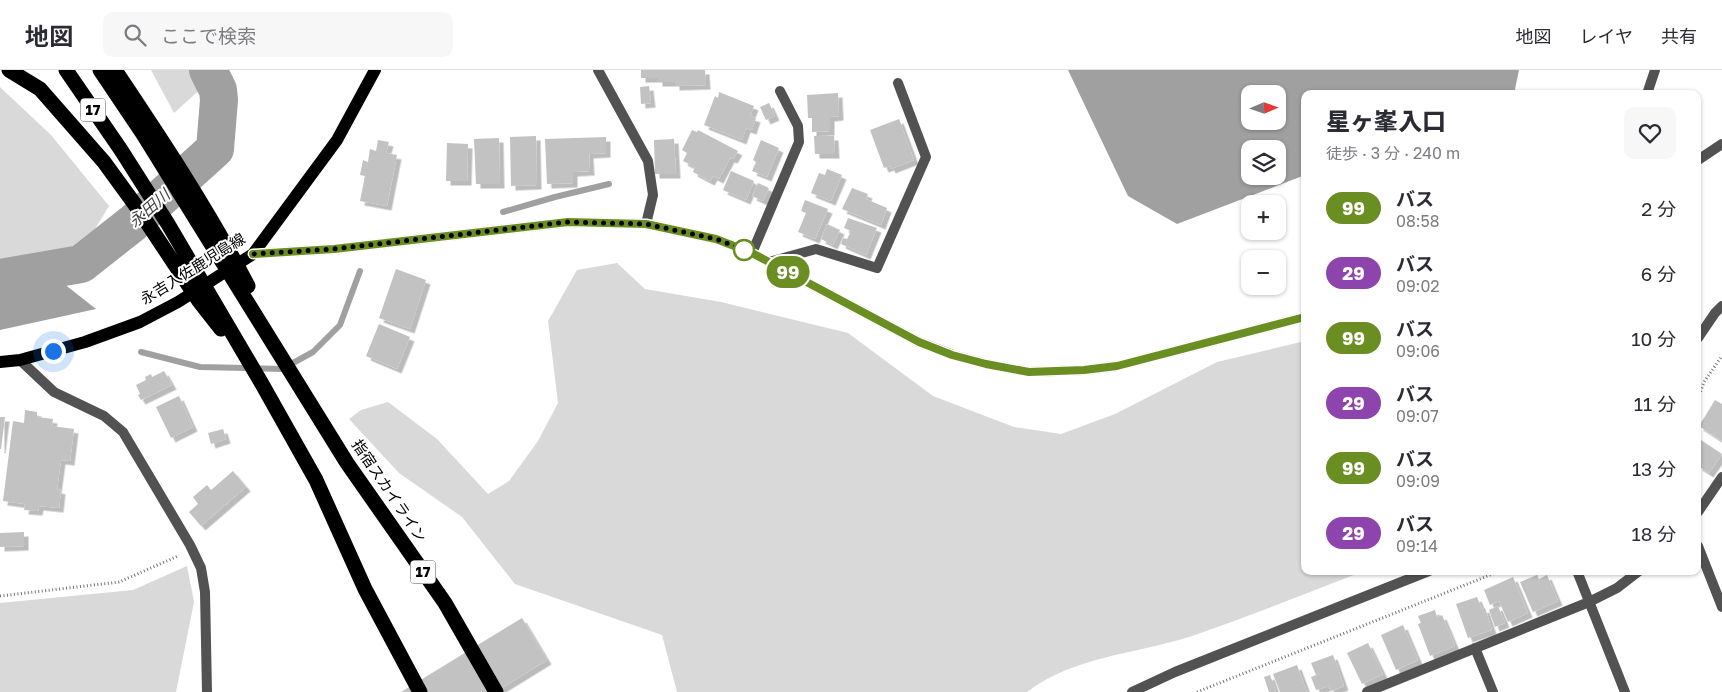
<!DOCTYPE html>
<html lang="ja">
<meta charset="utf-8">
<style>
:root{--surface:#fff;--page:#f7f7f7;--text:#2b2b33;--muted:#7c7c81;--line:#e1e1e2}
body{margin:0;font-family:"Golos Text","Noto Sans JP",sans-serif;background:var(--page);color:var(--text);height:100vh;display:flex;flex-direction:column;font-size:19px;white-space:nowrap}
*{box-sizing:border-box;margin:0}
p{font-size:16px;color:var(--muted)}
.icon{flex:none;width:28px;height:28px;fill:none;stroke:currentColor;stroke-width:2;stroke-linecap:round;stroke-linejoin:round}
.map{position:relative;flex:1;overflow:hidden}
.details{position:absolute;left:1301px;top:20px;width:400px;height:485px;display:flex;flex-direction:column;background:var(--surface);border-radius:10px;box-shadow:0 1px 4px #0004}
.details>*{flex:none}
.badge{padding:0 10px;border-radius:16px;font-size:18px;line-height:32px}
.needle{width:32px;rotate:88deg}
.buttons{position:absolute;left:1241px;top:15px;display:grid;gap:10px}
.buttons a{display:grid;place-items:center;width:45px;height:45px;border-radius:10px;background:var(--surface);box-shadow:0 1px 4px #0004;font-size:25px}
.you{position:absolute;width:25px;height:25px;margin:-12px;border:4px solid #fff;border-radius:50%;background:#1a73e8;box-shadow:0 0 0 8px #1a73e833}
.map>.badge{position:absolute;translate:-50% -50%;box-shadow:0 0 0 2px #fff}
.round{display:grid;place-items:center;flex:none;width:52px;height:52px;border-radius:10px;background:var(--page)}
.summary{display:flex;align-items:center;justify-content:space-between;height:85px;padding:0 25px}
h1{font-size:24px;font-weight:800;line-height:38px}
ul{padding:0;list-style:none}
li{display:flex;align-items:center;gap:15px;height:65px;padding:0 25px}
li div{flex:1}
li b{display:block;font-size:19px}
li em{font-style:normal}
li .badge{min-width:55px;font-weight:700;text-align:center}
header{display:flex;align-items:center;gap:30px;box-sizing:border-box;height:70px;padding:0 25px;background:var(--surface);border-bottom:1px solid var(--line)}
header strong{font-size:24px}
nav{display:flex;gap:28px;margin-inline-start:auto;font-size:18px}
.search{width:350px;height:45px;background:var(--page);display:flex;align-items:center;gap:12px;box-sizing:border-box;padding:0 18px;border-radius:10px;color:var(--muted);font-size:19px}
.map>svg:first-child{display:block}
</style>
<header>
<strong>地図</strong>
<div class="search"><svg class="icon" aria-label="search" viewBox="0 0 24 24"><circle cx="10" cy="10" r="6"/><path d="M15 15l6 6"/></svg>ここで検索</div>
<nav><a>地図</a><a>レイヤ</a><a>共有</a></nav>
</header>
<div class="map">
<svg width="1722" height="622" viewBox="0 0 1722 622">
<defs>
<filter id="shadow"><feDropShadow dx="4.5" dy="4.5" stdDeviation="0" flood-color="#0004"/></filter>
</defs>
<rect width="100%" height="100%" fill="#fff"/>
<path fill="#d9d9d9" d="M151 0H195L203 17 174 43Z
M0 17 51 65 109 136 87 172 33 188 0 189Z
M617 193 645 219 721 232 848 263 933 326 1014 357 1061 364 1115 344 1217 292 1305 271V501H1364C1307 523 1250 546 1192 566 1137 584 1074 586 1027 622H677L662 565 515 514 462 447 399 403 349 349 361 340 388 332 437 369 488 424 509 411 538 371 558 333 548 251 577 200Z
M187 496 194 532 176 622H0V533L133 520Z"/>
<path fill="#a0a0a0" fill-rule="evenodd" d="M1068 0H1519L1514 24H1305V105L1177 154 1128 126ZM1250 24H1278V51H1250ZM1250 79H1278V106H1250Z
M40 195 96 239 0 260V199Z"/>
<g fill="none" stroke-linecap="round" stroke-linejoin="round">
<path stroke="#a0a0a0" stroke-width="6" d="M503 142 555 127 609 114
M141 282 200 297 282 299 313 282 340 255 360 201"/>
<path stroke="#a0a0a0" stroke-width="38" d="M0 208 81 194 133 153 215 79 219 30 218 20 208 0"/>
</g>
<path fill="#c2c2c2" filter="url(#shadow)" d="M641 0H705L706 15 675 16V12H658V8H641Z
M649 16 651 33 641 34 640 17Z
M719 22 754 36 750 46 756 48 752 60 746 58 742 70 704 55 715 26 718 28Z
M838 23 839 46 830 47V61L812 62V48H808L807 25Z
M769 33 775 46 766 50 760 37Z
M899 49 914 90 891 99 890 96 884 98 870 60Z
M692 60 697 62 698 60 738 81 733 89 730 88 719 109 713 106 710 111 693 102 695 97 683 91 687 83 682 80Z
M536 66 537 115 511 116 510 67Z
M814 66H834L835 84H815Z
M606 67V83L589 84 590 101 573 102V113L547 114 545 69Z
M499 68 500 114H476L474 69Z
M674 69 676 104H655L654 70Z
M378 70 389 72 386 83 397 85 387 136 360 131 365 106 360 105 363 90 368 92 370 79 376 81Z
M761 70 779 78 767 107 752 101 756 92 753 90Z
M447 73 468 74 467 111H446Z
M827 99 842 105 831 131 811 123 819 103 825 105Z
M731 101 754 111 746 130 723 120Z
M758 113 769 118 763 131 752 126Z
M852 118 868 124 866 129 887 138 881 155 842 139Z
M805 130 828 139 815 169 798 162 806 143 801 141Z
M848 148 877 158 866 185 841 174 843 168 847 169 851 161 844 158Z
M827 154 840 160 833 175 821 169Z
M396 199 426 210 410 259 379 248Z
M379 254 410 267 397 299 366 286Z
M164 301 172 315 141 330 138 325 140 324 136 315 146 310 145 307 151 304 152 307Z
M179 326 193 357 171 368 156 337Z
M1715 330 1722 334V371L1699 356Z
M25 340 37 342V347L53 349 52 356 74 359 70 391 61 390 57 419 61 420 59 438 39 436 38 441 24 440 25 434 3 431 13 351 24 353Z
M0 347H5L1 379H0Z
M223 359 226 369 211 374 208 363Z
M1698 368 1722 384 1709 403 1698 396Z
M233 401 246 417 201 456 189 442 198 434 193 427 207 415 211 420Z
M24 462V476L0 477V463Z
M1537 505 1539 509 1547 505 1558 531 1533 542 1520 512Z
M1513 507 1528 543 1508 552 1499 531 1490 535 1484 520Z
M1477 527 1482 539 1485 538 1492 560 1468 568 1456 534Z
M1498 536 1505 553 1495 557 1489 540Z
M1435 540 1437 547 1442 545 1455 576 1430 586 1418 554 1421 553 1418 546Z
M522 548 547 590 495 622H401Z
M1403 555 1418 590 1396 600 1381 565Z
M1368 573 1383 604 1362 614 1347 583Z
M1333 585 1344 616 1331 621 1329 616 1316 620 1311 607 1316 605 1311 593Z
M1297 595 1307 622H1280L1273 604Z
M1270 605 1276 622H1269L1264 607Z"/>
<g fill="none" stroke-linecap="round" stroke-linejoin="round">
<path stroke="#747474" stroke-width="3" stroke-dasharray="1 2.5" stroke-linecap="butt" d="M1698 328 1704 312 1722 286
M0 526 119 512 178 486
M1197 622 1500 501"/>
<path stroke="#525252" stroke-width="10" d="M1647 24 1655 0"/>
<path stroke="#525252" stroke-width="10" d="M598 0 648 91 653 125 646 154
M752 183 799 72 798 56 780 21
M769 192 816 179 877 198 926 87 898 13
M20 290 54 322 104 346 123 362 190 475 201 498 205 522 207 622
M1698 442 1722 407
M1698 476 1722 537
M1577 501 1625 622
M1475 578 1493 622
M1367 622 1589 532 1617 518 1639 501"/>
<path stroke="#525252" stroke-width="10" d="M1698 90 1722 74
M253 184 334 179 569 152 646 154 716 169 752 183 919 272 953 285 986 294 1029 302 1084 300 1117 296 1305 247
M1698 268 1715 243 1722 236
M1132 622 1175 602 1429 501"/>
<path stroke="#000" stroke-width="12" d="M0 292 20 290 85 272 140 252 178 232 253 184 337 70 375 0"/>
<path stroke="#000" stroke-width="15" d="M9 0 40 19 104 92 136 136 199 231 221 259
M66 0 121 80 168 154 262 314 316 410 365 519 420 622
M100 0 143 64 347 393 445 533 496 622
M115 0C162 70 209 141 248 216"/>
</g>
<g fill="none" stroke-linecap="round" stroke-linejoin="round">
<defs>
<path id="line" d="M253 184 334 179 568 152 646 154 716 169 752 183 919 272 952 285 986 294 1029 302 1084 300 1117 296 1305 247"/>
</defs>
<use href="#line" stroke="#fff" stroke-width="11"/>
<use href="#line" stroke="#6b8e23" stroke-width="8"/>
<path stroke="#000" stroke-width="5" stroke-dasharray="0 9" d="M53 281 85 272 140 252 178 232 253 184 334 179 568 152 646 154 716 169 752 183 744 180"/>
</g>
<circle fill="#fff" stroke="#6b8e23" stroke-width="2.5" cx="744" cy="180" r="10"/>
<g text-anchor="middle" stroke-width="4" stroke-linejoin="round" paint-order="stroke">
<g fill="#fff" stroke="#4c4c4c" stroke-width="1">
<rect x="80.5" y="28.5" width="25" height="23" rx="4"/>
<rect x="410.5" y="490.5" width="25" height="23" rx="4"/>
</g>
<g font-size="14" font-weight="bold" fill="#000">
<text x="93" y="45">17</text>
<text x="423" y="507">17</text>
</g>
<g font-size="15" fill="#000" stroke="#fff">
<text transform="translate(193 199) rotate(-32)" y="5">永吉入佐鹿児島線</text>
<text transform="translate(389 421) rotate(56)" y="5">指宿スカイライン</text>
</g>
<g font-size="16" font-style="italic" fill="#414141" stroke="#fff">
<text transform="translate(149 138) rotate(-41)" y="6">永田川</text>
</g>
</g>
</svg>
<div class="buttons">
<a><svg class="needle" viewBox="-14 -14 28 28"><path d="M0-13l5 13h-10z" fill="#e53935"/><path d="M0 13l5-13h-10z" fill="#7c7c81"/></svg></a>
<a><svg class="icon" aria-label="layers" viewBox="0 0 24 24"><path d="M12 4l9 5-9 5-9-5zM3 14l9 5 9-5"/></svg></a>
<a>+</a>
<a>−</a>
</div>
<div class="you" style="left:53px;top:281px"></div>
<b class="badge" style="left:788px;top:202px;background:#6b8e23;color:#fff">99</b>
<section class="details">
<div class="summary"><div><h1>星ヶ峯入口</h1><p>徒歩 · 3 分 · 240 m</p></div><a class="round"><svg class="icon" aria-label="heart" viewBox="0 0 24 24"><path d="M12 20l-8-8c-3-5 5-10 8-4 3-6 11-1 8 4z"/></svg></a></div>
<ul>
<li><span class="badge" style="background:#6b8e23;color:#fff">99</span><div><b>バス</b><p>08:58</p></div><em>2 分</em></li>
<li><span class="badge" style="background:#8e44ad;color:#fff">29</span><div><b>バス</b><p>09:02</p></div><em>6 分</em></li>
<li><span class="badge" style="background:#6b8e23;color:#fff">99</span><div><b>バス</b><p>09:06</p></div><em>10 分</em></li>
<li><span class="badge" style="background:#8e44ad;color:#fff">29</span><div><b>バス</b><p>09:07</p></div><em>11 分</em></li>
<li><span class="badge" style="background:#6b8e23;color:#fff">99</span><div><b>バス</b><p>09:09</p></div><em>13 分</em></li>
<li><span class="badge" style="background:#8e44ad;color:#fff">29</span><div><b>バス</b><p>09:14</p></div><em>18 分</em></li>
</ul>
</section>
</div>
